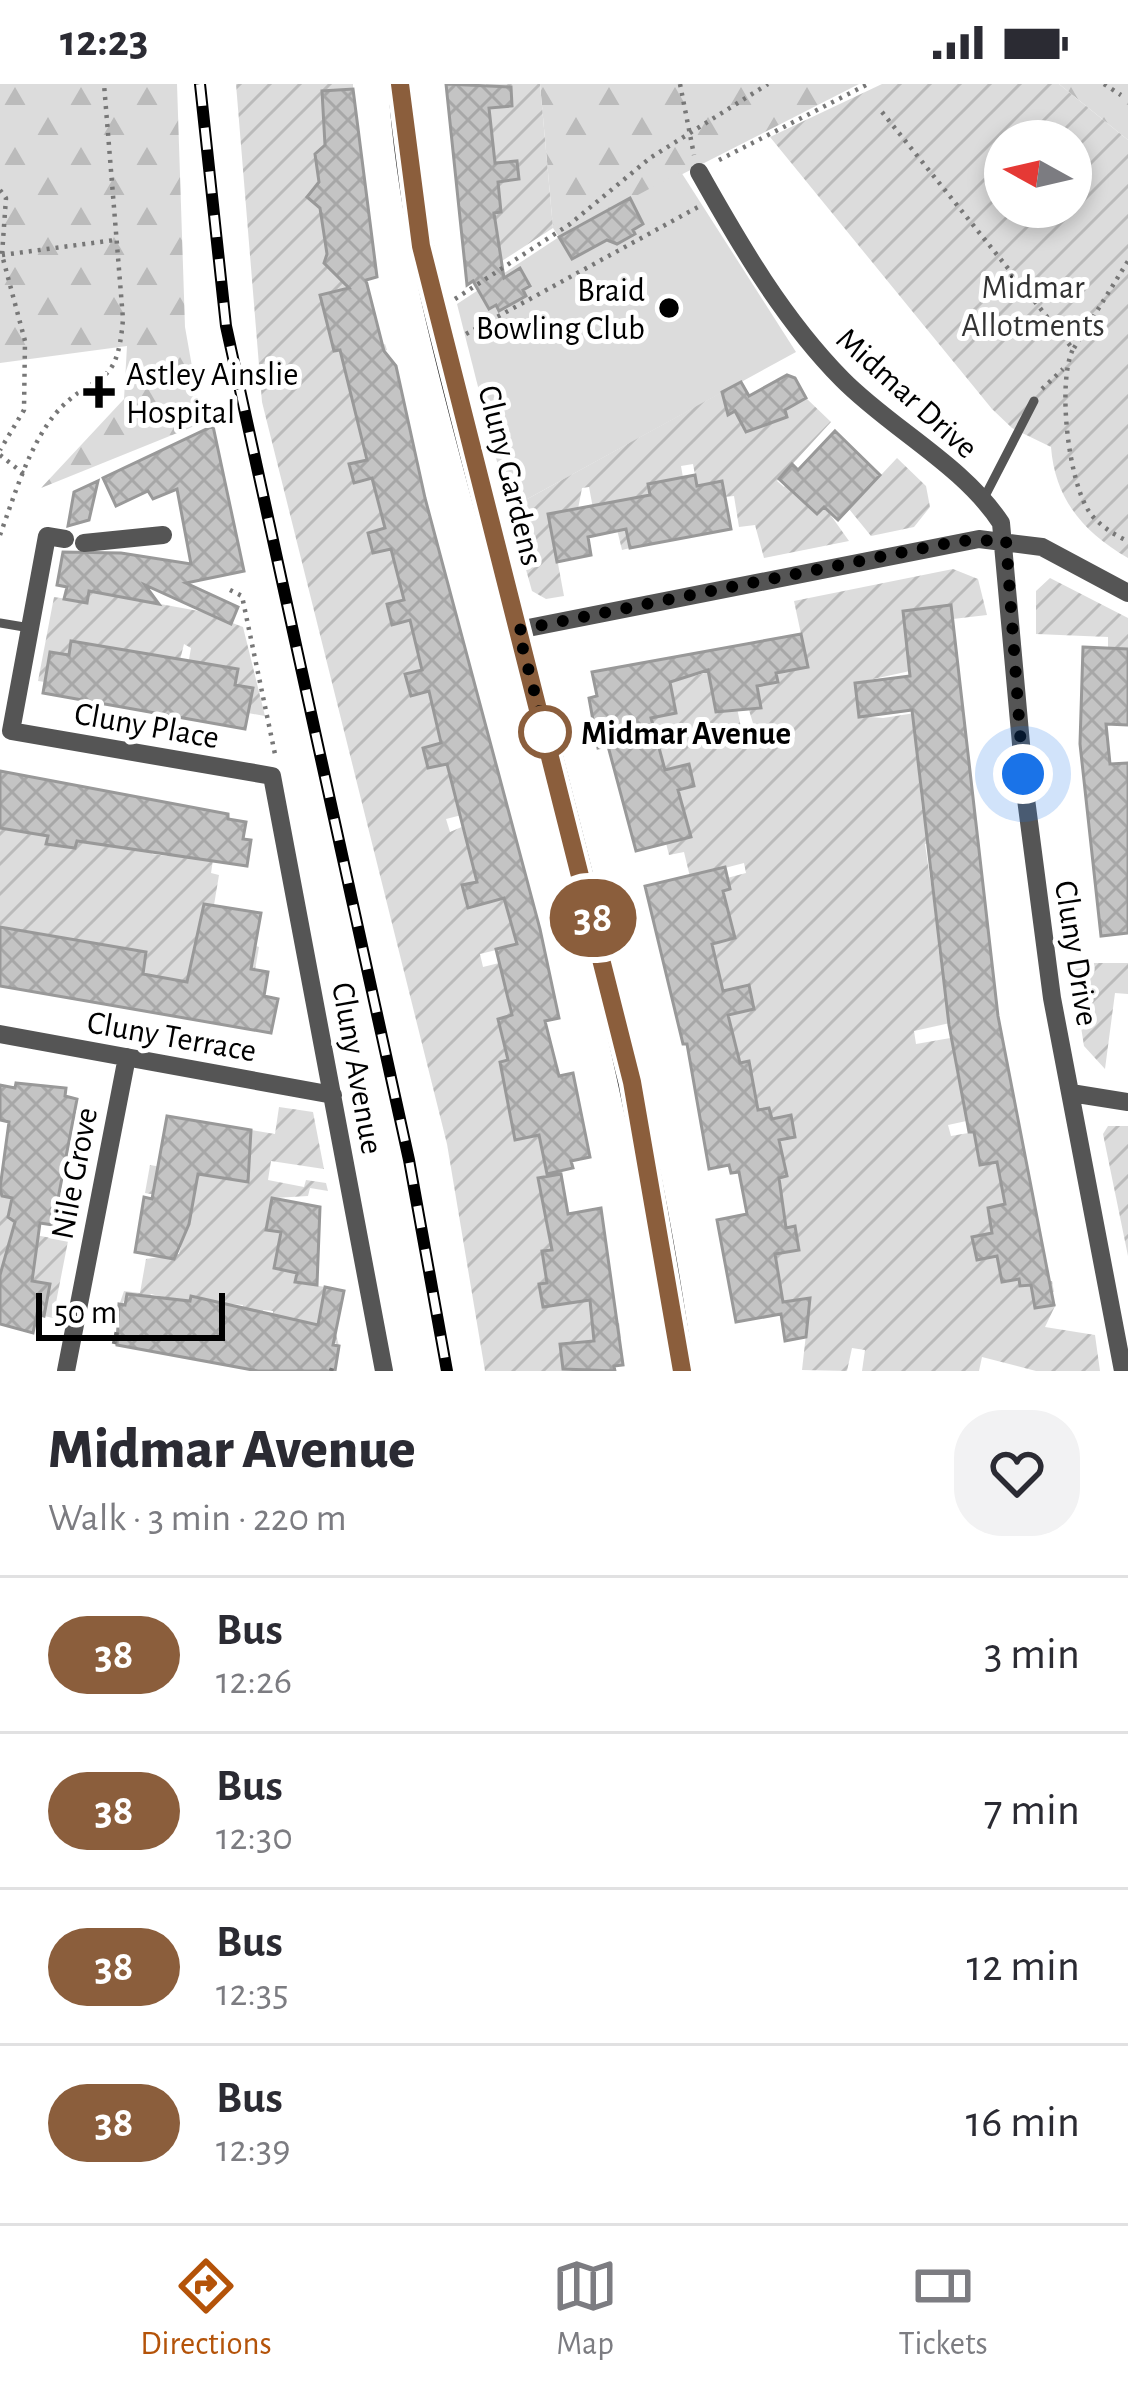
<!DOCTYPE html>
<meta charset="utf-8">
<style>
:root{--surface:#fff;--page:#f2f2f3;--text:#2b2b33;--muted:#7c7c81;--line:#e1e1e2;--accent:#b45309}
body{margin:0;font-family:"Alegreya Sans",sans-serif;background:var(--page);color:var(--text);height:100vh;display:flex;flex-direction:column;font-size:45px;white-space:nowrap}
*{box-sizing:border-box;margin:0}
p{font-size:39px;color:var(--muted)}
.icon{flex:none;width:66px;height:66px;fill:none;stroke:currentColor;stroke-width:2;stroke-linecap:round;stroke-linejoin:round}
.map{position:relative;height:1287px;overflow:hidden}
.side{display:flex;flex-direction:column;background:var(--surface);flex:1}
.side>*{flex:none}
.badge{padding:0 24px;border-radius:39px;font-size:42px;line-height:78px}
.needle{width:78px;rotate:278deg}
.tools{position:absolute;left:984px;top:36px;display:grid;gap:24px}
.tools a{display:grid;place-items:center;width:108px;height:108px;border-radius:50%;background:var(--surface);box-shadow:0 6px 18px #0003;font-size:60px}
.scale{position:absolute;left:36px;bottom:30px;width:189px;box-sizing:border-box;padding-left:12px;border:6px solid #000;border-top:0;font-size:33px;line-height:42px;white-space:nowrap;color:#000;-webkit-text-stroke:9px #fff;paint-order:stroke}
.you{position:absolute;width:60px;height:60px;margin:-30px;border:9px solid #fff;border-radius:50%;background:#1a73e8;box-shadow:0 0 0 18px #1a73e833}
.map>.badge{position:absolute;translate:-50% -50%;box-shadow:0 0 0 6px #fff}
.round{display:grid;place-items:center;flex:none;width:126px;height:126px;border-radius:48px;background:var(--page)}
.overview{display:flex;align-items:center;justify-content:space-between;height:204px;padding:0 48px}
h1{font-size:57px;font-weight:800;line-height:90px}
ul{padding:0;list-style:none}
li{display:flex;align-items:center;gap:36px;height:156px;padding:0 48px;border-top:3px solid var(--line)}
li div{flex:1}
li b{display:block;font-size:45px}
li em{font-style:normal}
li .badge{min-width:132px;font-weight:700;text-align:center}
.status{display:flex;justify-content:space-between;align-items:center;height:84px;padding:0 60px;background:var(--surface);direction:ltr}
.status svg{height:33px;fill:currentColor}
.tabs{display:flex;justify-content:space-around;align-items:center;height:168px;border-top:3px solid var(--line);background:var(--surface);font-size:33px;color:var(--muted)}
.tabs a{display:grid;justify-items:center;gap:6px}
.tabs .on{color:var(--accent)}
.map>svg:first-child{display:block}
</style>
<div class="status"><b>12:23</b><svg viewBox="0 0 49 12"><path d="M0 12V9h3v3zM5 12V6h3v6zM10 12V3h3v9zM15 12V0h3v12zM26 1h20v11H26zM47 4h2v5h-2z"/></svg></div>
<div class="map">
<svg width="1128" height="1287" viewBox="0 0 1128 1287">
<defs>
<pattern id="forest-firs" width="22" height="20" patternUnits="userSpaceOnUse" patternTransform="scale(3)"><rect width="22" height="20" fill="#dcdcdc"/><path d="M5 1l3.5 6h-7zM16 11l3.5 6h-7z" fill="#bbb"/></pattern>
<pattern id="garden-furrows" width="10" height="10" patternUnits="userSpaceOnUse" patternTransform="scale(3)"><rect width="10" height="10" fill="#dcdcdc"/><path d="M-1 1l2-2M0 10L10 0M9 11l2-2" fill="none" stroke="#bbb"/></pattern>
<pattern id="building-cross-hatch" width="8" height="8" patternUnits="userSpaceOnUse" patternTransform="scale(3)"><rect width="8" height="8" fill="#c4c4c4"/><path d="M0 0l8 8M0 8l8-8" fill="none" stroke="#a7a7a7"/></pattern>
</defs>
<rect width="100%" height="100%" fill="#fff"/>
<path fill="url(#forest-firs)" d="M0 0H177L185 243 202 339 41 404 124 315 127 262 0 279Z
M540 0H859L559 153 553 144Z
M1059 0H1128V56Z"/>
<path fill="#dcdcdc" d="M681 88 796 268 509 425 457 220 559 153Z"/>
<path fill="url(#garden-furrows)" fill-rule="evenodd" d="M236 0H353V5L322 7 325 56 363 116 325 178 360 201 320 212 334 267 374 257 376 264 385 260 387 266 345 285 367 327 355 331 359 347 406 336 368 377 350 381 354 399 372 393 422 402 426 414 381 425 386 446 368 449 373 469 391 463 396 483 441 472 445 486 401 497 405 518 387 520 392 540 409 534 415 554 460 544 464 556 419 567 424 588 406 590 411 612 428 605 434 625 478 614 482 629 442 661 423 663 429 684 446 678 452 698 505 720 446 735 450 748 464 742 478 800 463 802 468 823 525 802 504 815 514 851 540 855 480 870 483 883 499 879 512 931 498 935 501 947 545 937 530 970 500 978 516 1056 539 1051 545 1082 559 1079 561 1090 539 1094 545 1128 567 1125 568 1130 558 1132 563 1164 543 1167 568 1196 540 1201 543 1223 614 1212 615 1221 591 1224 594 1242 619 1239 621 1254 560 1261 563 1284 579 1287H485L447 1060 262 318Z
M486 0H540L553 144 488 186 500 170 495 136 480 137 499 98 519 95 518 78 496 79 494 73Z
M882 0H1059L1128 56V474C1083 448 1055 415 1051 363L1012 344 992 325 770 53ZM1005 57H1071V123H1005Z
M722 308 728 330 735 327 746 347 787 333 785 326 806 314 831 338 777 397 784 403 803 383 830 416 827 426 849 457 764 474 755 441 739 443 734 412 724 413 721 398 697 402 693 380 681 382 693 452 688 453 662 397 649 399 650 411 621 417 630 464 622 466 612 425 600 427 604 450 598 451 589 403 582 404 578 425 549 431 564 512 546 515 532 507 509 425Z
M897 374 926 402 930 423 914 443 871 452 849 425Z
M953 485 978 495 987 531 953 535 950 521 903 527 910 587 855 599 859 632 883 634 960 622 914 646 922 725 951 756 925 760 936 835 962 833 964 859 938 863 950 939 914 947 916 960 979 949 981 959 953 965 961 1008 1011 999 994 1031 948 1041 951 1052 974 1048 981 1081 1026 1072 1029 1088 1005 1093 1014 1111 1004 1113 1005 1120 988 1124 993 1151 972 1153 976 1175 996 1170 1002 1198 1019 1195 1021 1202 1052 1197 1054 1208 1033 1213 1036 1224 1056 1220 1045 1243 1095 1251 1100 1287H1036L982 1273 979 1287H862L865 1266 852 1264 847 1287 802 1286 810 1214 759 1222 775 1168 799 1166 796 1143 774 1146 785 1138 784 1130 749 1049 795 1053 791 1032 772 1035 769 1024 750 1028 749 977 715 984 689 968 687 960 736 966 729 930 754 925 748 901 724 908 695 812 730 805 727 794 746 789 744 779 690 793 684 768 669 771 666 759 675 707 694 702 689 681 665 688 634 655 603 663 597 644 675 629 670 598 709 588 737 624 742 648 755 646 749 626 761 623 755 603 777 598 773 574 795 585 808 583 794 517Z
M1050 494 1128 534V565L1108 564V553L1036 550V507Z
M67 503 204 528 243 543 265 632 248 629 252 604 186 592 191 564 184 560 180 576 72 557 69 571 50 569 45 598 38 597 54 513 87 518 88 510Z
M50 738 47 759 75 764 79 743 105 747 103 761 119 764 121 750 154 756 152 770 167 772 170 758 213 776 211 789 219 791 212 833 210 821 204 820 200 842 259 863 255 886 193 874 187 898 142 891 146 869 23 847 19 869 0 843V744Z
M1071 879H1128V910L1115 909 1105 985 1084 962Z
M279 1023 313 1028 324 1085 271 1077 268 1096 304 1103 306 1096 326 1099 328 1107 310 1104 308 1112 274 1114 266 1145 281 1148 274 1184 297 1189 296 1198 325 1203 318 1242 335 1246 339 1262 310 1239 272 1237 273 1227 263 1226 262 1235 241 1231 243 1221 232 1220 230 1230 151 1210 149 1214 127 1210 112 1242 124 1207 140 1209 146 1175 179 1170 182 1158 162 1112 145 1109 150 1081 241 1097 245 1079H250L251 1046 275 1050Z
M1108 1042H1128V1172L1103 1050Z
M0 1104 13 1112V1137L25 1139 24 1149 68 1157 53 1234 44 1232 50 1201 32 1197 35 1178 8 1173V1192L0 1191Z"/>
<path fill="url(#building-cross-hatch)" stroke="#999" stroke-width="3" d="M446 0 511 3 512 22 489 24 495 79 517 77 519 95 498 98 501 128 494 129 504 194 520 184 530 202 523 206 526 212 499 227 496 221 489 225 473 197 467 201Z
M353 5 377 193 366 196 384 267 396 282 425 414 540 845 559 934 545 937 559 992 573 989 590 1073 571 1077 573 1084 547 1090 539 1051 515 1056 500 978 508 976 498 935 512 931 496 865 517 860 504 814 468 824 462 801 477 798 447 680 428 684 423 664 441 659 429 607 411 612 405 590 422 586 410 536 392 541 387 520 404 516 391 465 373 469 368 449 385 444 372 394 354 399 349 380 367 376 340 266 334 267 320 211 349 204 324 179 327 170 320 124 307 113 319 98 315 70 325 61 322 7Z
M630 114 643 140 633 146 635 150 617 160 607 156 572 175 559 153Z
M787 291 795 294 806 314 785 326 787 333 746 348 735 327 728 331 722 308 741 298 749 312Z
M213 342 244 487 186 499 238 523 231 540 145 501 159 520 89 507 87 519 64 515 67 503 57 501 63 468 121 469 191 480 177 405 153 415 148 407 116 422 103 394Z
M835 347 880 391 838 436 824 423 817 430 779 395 792 380 798 386Z
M695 391 697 402 722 397 731 445 630 464 626 445 588 453 591 471 557 478 548 430 650 411 648 400Z
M98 397 89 436 68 442 74 408Z
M951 521 998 932 1054 1221 1035 1224 1031 1201 1020 1202 1019 1195 1002 1198 997 1172 977 1176 972 1153 992 1149 988 1124 1005 1120 997 1078 980 1081 974 1048H969L949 941 912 626 859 633 855 599 910 592 903 527Z
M801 550 808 583 776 589 778 598 757 602 761 624 716 628 708 586 670 598 676 629 651 634 665 686 689 680 694 702 678 706 691 753 636 767 608 662 598 664 589 614 597 612 592 588Z
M71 557 238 585 235 601 253 604 245 645 43 609 50 568 69 571Z
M1083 563 1128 565V641L1106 640 1110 680 1128 679V849L1101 852 1080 660Z
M0 687 228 730V735L246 738 243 755 251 756 247 782 77 757 75 764 46 760 48 752 0 744Z
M725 783 730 805 723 807 735 854 712 860 723 907 749 901 754 925 728 931 740 979 749 977 758 1026 769 1024 772 1035 791 1031 795 1053 779 1056 787 1092 779 1094 786 1144 795 1142 799 1166 775 1170 783 1218 810 1214 806 1253 785 1257 781 1230 736 1238 717 1136 747 1130 739 1088 731 1089 729 1081 709 1085 687 960H683L645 802Z
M204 820 261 829 251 885 268 888 264 912 278 915 271 949 0 902V843L146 868 143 890 187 898Z
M16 999 66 1004 65 1012 77 1015 53 1141 40 1139 32 1197 50 1200 44 1232 37 1230 33 1249 0 1240V1191L15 1138 8 1133 12 1114 2 1112 0 1104 9 1038 0 1036V1001L15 1004Z
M167 1032 251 1046 248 1098 198 1090 189 1140 174 1175 135 1168 144 1113 152 1115Z
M561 1090 568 1130 601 1124 623 1281 614 1282 615 1287 563 1285 560 1260 594 1257 590 1216 543 1223 539 1200 547 1199 542 1167 552 1166 538 1094Z
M272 1114 320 1123 317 1201 295 1198 297 1189 274 1184 281 1148 266 1146Z
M325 1203 344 1207 333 1261 339 1262 335 1287H258L117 1261 119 1220 125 1221 127 1210 190 1217 191 1212 318 1241Z"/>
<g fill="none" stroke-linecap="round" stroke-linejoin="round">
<path stroke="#777" stroke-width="4.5" stroke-dasharray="3 6" stroke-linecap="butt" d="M680 0 694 71
M1104 0 1121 11
M882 28 1073 265C1057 298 1068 398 1090 429 1099 441 1114 451 1128 457
M719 76 868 0
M0 106 6 114 2 171 25 257 24 326 0 366
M2 171 115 156
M455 215 570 140 650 74 768 0
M466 250 698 123
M1074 264 1128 177
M1042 305 1063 285
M0 371 24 390
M0 451C14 413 29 361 56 329 96 284 117 310 123 235L104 0
M230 506 242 512 276 675
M114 1260 118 1243
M331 1287 332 1284"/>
<path stroke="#555" stroke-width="9" d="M983 416 1034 317
M0 539 30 544"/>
<path stroke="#555" stroke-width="18" d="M699 88C740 161 783 235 842 295 890 344 963 381 1001 439L1026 715 1052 914 1123 1287
M65 455 47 452 11 647 272 692 384 1287
M84 459 163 451
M518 546 979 455 1042 463 1128 509
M0 950 333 1011
M1071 1009 1128 1018
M66 1287 127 973"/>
<path stroke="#222" stroke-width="24" d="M400 0C411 164 460 322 501 480 570 748 644 1012 682 1287"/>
<defs>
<path id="rail" d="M200 0 226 242 409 1076 447 1287"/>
</defs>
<use href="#rail" stroke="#000" stroke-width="12"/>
<use href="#rail" stroke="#fff" stroke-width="8" stroke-dasharray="22" stroke-linecap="butt"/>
</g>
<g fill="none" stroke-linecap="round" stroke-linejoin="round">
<defs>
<path id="line" d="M400 0 421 162 632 998 682 1287"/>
</defs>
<use href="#line" stroke="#fff" stroke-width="27"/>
<use href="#line" stroke="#8b5e3c" stroke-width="18"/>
<path stroke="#000" stroke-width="12" stroke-dasharray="0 21.6" d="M545 648 518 546 959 457 1006 456 1023 690"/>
</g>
<g fill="#000" stroke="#fff" stroke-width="4.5">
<circle cx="669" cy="224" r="12"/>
<path d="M93 290h12v12h12v12h-12v12h-12v-12h-12v-12h12z"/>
</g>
<circle fill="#fff" stroke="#8b5e3c" stroke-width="6" cx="545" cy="648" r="24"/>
<g text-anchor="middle" stroke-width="10" stroke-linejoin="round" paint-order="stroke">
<g font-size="33" fill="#333" stroke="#fff">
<text x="1033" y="214">Midmar<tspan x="1033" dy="38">Allotments</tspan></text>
</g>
<g font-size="33" fill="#000" stroke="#fff" text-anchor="end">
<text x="645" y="217">Braid<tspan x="645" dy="38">Bowling Club</tspan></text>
<text x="126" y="301" text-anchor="start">Astley Ainslie<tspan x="126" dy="38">Hospital</tspan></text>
</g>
<g font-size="33" fill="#000" stroke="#fff">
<text transform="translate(908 308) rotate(42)" y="12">Midmar Drive</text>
<text transform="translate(512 391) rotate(76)" y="12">Cluny Gardens</text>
<text transform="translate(147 640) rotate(10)" y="12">Cluny Place</text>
<text transform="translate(1078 869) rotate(81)" y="12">Cluny Drive</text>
<text transform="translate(172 951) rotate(10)" y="12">Cluny Terrace</text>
<text transform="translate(359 984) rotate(80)" y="12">Cluny Avenue</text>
<text transform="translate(73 1089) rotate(-79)" y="12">Nile Grove</text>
</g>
<g font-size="33" font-weight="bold" fill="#000" stroke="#fff" text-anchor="start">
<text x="581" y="660">Midmar Avenue</text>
</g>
</g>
</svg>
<div class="tools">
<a><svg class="needle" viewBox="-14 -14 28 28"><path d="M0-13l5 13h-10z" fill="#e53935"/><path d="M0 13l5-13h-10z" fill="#7c7c81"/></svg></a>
</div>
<div class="scale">50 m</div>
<div class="you" style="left:1023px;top:690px"></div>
<b class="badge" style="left:593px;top:834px;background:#8b5e3c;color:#fff">38</b>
</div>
<section class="side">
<div class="overview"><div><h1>Midmar Avenue</h1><p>Walk · 3 min · 220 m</p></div><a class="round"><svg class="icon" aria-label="heart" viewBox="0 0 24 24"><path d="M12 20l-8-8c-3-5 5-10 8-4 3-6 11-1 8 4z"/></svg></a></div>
<ul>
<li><span class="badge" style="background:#8b5e3c;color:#fff">38</span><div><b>Bus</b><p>12:26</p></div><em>3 min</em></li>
<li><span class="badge" style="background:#8b5e3c;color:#fff">38</span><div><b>Bus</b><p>12:30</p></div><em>7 min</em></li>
<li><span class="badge" style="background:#8b5e3c;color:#fff">38</span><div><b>Bus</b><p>12:35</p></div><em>12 min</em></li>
<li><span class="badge" style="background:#8b5e3c;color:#fff">38</span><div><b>Bus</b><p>12:39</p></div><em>16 min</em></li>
</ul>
</section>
<nav class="tabs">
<a class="on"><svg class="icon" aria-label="directions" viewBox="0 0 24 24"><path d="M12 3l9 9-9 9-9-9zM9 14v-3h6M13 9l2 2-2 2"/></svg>Directions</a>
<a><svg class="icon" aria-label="map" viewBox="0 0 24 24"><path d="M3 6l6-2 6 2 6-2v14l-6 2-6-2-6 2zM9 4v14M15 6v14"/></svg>Map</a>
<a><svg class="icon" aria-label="tickets" viewBox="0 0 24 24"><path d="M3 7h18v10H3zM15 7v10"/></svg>Tickets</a>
</nav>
